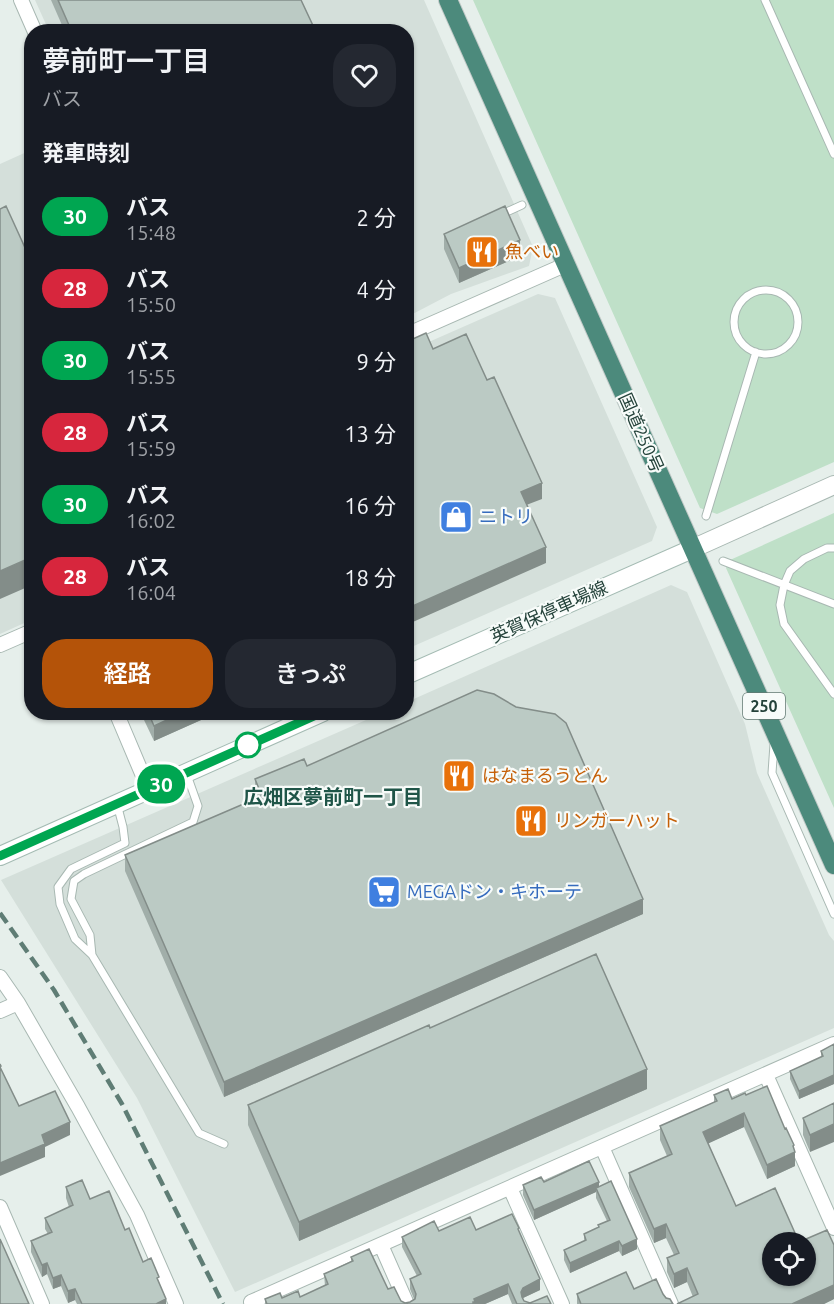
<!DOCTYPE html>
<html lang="ja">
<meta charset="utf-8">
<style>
:root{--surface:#171b24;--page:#242831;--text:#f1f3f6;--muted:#9ea1a6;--accent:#b45309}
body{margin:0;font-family:Ubuntu,"Noto Sans JP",sans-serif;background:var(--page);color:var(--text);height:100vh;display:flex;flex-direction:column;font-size:22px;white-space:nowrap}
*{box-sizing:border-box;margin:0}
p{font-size:20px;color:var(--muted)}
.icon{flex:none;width:33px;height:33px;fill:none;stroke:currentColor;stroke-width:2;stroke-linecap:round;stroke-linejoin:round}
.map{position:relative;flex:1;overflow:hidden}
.side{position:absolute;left:24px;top:24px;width:390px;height:696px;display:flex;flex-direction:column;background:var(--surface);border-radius:24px;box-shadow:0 2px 4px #0004}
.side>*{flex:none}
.badge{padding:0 12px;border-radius:20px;font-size:21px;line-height:39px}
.buttons{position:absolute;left:762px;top:1232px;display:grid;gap:12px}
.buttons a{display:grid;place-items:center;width:54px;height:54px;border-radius:50%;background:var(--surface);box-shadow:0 2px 4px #0004;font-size:30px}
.map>.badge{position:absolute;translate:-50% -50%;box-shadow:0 0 0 3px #fff}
h2{padding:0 18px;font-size:22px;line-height:54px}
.round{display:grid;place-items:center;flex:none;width:63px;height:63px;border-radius:24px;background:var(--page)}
.overview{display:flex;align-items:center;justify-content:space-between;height:102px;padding:0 18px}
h1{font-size:28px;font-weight:600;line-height:45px}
.cta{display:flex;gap:12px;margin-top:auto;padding:12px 18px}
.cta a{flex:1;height:69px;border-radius:24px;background:var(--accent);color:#fff;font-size:24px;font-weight:600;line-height:69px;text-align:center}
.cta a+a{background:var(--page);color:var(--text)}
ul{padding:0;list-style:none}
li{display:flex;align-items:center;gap:18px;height:72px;padding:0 18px}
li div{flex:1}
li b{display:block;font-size:22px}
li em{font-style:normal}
li .badge{min-width:66px;font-weight:700;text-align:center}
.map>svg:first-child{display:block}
</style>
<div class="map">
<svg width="834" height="1304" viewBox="0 0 834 1304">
<rect width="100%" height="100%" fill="#e6efeb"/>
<path fill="#d4dfda" d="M35 0H424L533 247 529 266 451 294 407 317 406 32 49 31Z
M31 150V620L0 634V164Z
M538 294 555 298 657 527 652 541 407 649 406 352Z
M671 585 687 592 745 724 757 773 829 935 834 941V1028L235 1292 137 1098 1 880 382 713 406 712 407 702Z"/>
<path fill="#bfe0c8" d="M473 0H834V462L717 514 700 508Z
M834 513V808L726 568 730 560Z"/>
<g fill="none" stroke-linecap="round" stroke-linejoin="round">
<defs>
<path id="service" d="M765 0 834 154
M500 215 522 205
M734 322a32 32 0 1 1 64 0a32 32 0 1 1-64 0Z
M706 516 756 352
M834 548H827L804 559 790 571 784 585 780 605 784 624 834 694
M723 561 834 604
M774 744 772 773 834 914
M117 804 123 827 125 843 71 869 58 887 60 904 75 939 92 955 199 1133 224 1144
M92 955 90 935 71 899 74 881 84 874 193 822 198 806 187 775"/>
<path id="minor" d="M21 0 35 32
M406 335 567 264
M0 645 32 631
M116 712 149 790
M0 977 18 1003 78 1107 137 1215 176 1304
M0 1011 18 1003
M766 1075 834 1228
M602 1147 671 1304
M510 1188 562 1304
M0 1207 42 1304
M381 1245 407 1304
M252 1304 251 1302 834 1044"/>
<path id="tertiary" d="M692 549 834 485"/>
<path id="secondary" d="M406 675 692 549
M0 856 323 712"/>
<path id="trunk" d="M448 0 834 865"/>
</defs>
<use href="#service" stroke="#a8b8b2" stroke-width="9"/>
<use href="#minor" stroke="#a8b8b2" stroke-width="16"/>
<use href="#tertiary" stroke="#a8b8b2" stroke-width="20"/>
<use href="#secondary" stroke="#a4bbb3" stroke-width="20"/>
<use href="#trunk" stroke="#c2cac8" stroke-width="20"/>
<use href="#service" stroke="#fff" stroke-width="7"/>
<use href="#minor" stroke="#fff" stroke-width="14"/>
<use href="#tertiary" stroke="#fff" stroke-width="18"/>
<use href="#secondary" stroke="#fff" stroke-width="18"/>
<use href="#trunk" stroke="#4c8a7c" stroke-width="18"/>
<path stroke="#5f7d75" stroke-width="4.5" stroke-dasharray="12 6" stroke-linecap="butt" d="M0 913 54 990 122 1104 223 1304"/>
</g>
<path fill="#a1aea9" d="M51 0H301L316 32H65Z
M444 234 520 256 459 283 444 249Z
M144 712H219L154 741 144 720Z
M307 766 643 914 224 1097 125 871V855L257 798 255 794V779Z
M430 1028 647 1089 299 1241 248 1125V1105Z
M834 1044V1084L799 1099 790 1079V1071L821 1057V1051Z
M714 1095 732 1099 746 1095 794 1149 795 1166 767 1179 744 1127 708 1143 736 1206 799 1242 834 1245V1299L824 1304 693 1297 687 1282 674 1288 667 1272V1258L674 1255 666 1238 654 1243 629 1187V1173L667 1156 660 1140V1126L714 1102Z
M834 1103 810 1152 803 1135V1118Z
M544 1182 599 1187 637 1249 622 1256 619 1251 570 1273 564 1260V1250L584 1241V1234L598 1228V1225L607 1221 596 1198V1192L534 1220 523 1195V1185Z
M66 1187 90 1199 125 1230 143 1262 159 1282 166 1304H77L75 1300 68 1303 61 1286 53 1289 47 1274 42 1277 31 1252V1241L48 1234 45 1229V1218L69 1207 66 1198Z
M476 1230 519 1232 540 1290 523 1298 524 1301 530 1303 551 1304H512L508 1294 485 1304H265V1299L300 1297 325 1286 324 1274 351 1261V1257L401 1301 405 1303 410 1302 414 1299 410 1289V1279L417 1276 402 1247V1237L439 1231Z
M634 1289 663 1294 673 1304H577V1294Z"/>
<path fill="#838d89" d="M520 240V256L459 283V268Z
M542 483V499L521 507V492Z
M546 547V563L406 625V609Z
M32 557V585L0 599V571Z
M184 712H219L154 741V726Z
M643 899V914L224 1097V1082Z
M647 1069V1089L299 1241V1222Z
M834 1075V1084L799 1099V1091Z
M744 1113V1127L703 1146V1132Z
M70 1122V1135L45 1147V1157L0 1176V1163L42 1135Z
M834 1124V1142L810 1152V1135Z
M794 1145V1153L795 1152V1166L767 1179V1165Z
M599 1182V1191L596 1188V1192L534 1220V1210Z
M666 1224V1238L654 1243V1229Z
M637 1239V1249L622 1256V1246Z
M619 1241V1251L570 1273V1263Z
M47 1263V1274L42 1277V1265Z
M687 1268V1282L674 1288V1274Z
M61 1275V1286L53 1289V1278Z
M540 1279V1290L523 1298 521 1302V1292L523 1288Z
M508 1284V1294L485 1304H473L474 1299Z
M834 1285V1299L824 1304H792Z
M75 1289V1300L68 1303V1291Z
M166 1299V1304H156Z"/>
<path fill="#bbcac4" stroke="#838d89" stroke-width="1.5" d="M58 0H301L316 32H72Z
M6 206 32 263V557L0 571V209Z
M505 206 520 240 459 268 444 234Z
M426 333 433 349 466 334 487 380 494 377 542 483 521 492 546 547 406 609V342Z
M477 690 494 694 516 707 555 714 566 723 643 899 224 1082 125 855 262 796 255 779 304 759 307 766Z
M148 712H184L154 726Z
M596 954 647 1069 299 1222 248 1105 429 1025 430 1028Z
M834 1044V1075L799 1091 790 1071 823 1056 821 1051Z
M0 1064 1 1066 0 1067 19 1106 55 1091 70 1122 42 1135 45 1144 0 1163Z
M767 1086 785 1129 786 1128 794 1145 793 1146 795 1152 767 1165 744 1113 703 1132 736 1206 775 1188 799 1242H772V1275H806V1242H799L827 1230 834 1245V1285L792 1304H677L698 1294 687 1268 674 1274 667 1258 679 1253 666 1224 654 1229 629 1173 672 1154 660 1126 717 1101 714 1095 728 1089 732 1099 745 1093 746 1095Z
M834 1103V1124L810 1135 803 1118Z
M589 1161 599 1182 534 1210 523 1185 541 1177 544 1182Z
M82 1180 90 1199 109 1191 125 1230 129 1228 143 1262 151 1258 159 1277 157 1278 166 1299 156 1304H82L75 1289 68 1291 61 1275 53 1278 47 1263 42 1265 31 1241 52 1232 45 1218 73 1205 66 1187Z
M611 1181 637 1239 622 1246 619 1241 570 1263 564 1250 586 1240 584 1234 599 1227 598 1225 610 1220 596 1188Z
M512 1214 519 1228 518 1229 540 1279 523 1288 521 1292 522 1297 524 1301 530 1303 547 1296 551 1304H517L508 1284 474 1299 475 1302H473V1304H267L265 1299 280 1293 282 1298 298 1291 300 1297 328 1284 324 1274 353 1261 351 1257 369 1249 388 1289 394 1287 401 1301 405 1303 410 1302 415 1299 416 1294 410 1279 421 1274 402 1237 434 1221 439 1231 470 1217 476 1230Z
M0 1239 29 1304H0Z
M626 1272 634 1289 656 1279 663 1294 666 1298 670 1299 673 1304H581L577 1294Z"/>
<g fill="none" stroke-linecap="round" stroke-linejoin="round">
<defs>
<path id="line" d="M0 856 323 712"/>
</defs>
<use href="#line" stroke="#fff" stroke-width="14"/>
<use href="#line" stroke="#00a651" stroke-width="9"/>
</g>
<defs>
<symbol id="restaurant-square" viewBox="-11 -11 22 22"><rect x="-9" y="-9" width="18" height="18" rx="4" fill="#e8710a" stroke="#f7fbf9"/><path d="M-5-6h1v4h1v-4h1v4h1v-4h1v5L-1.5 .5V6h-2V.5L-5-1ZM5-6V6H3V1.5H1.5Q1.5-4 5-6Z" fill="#fff"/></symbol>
<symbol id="shop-square" viewBox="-11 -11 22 22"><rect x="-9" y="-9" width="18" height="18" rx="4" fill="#3f7fe0" stroke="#f7fbf9"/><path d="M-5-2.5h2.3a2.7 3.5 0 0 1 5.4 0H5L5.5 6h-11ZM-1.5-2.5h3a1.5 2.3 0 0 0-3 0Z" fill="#fff"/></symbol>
<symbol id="supermarket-square" viewBox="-11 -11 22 22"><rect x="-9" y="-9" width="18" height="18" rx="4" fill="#3f7fe0" stroke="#f7fbf9"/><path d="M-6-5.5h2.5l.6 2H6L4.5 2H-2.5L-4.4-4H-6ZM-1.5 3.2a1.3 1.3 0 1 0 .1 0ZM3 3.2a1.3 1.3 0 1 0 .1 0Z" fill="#fff"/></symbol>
</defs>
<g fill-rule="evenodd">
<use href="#restaurant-square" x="463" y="233" width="38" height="38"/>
<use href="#shop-square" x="437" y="498" width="38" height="38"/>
<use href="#restaurant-square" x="440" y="757" width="38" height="38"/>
<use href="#restaurant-square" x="512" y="802" width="38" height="38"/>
<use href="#supermarket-square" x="365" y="873" width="38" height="38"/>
</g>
<circle fill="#fff" stroke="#00a651" stroke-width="3" cx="248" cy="745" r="12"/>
<g text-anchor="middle" stroke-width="4.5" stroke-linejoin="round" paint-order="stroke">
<rect fill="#f7fbf9" stroke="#637a73" stroke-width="1.5" x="743" y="693" width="42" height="26" rx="4.5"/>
<g font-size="16" font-weight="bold" fill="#24423a">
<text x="764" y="712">250</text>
</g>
<g font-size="18" fill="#c56008" stroke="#f7fbf9" text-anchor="start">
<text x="505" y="258">魚べい</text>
<text x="482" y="782">はなまるうどん</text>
<text x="554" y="827">リンガーハット</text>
</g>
<g font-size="18" fill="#24423a" stroke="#f7fbf9">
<text transform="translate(641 433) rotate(66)" y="6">国道250号</text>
<text transform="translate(549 612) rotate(-24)" y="6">英賀保停車場線</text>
</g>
<g font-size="18" fill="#366cbe" stroke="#f7fbf9" text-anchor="start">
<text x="479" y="523">ニトリ</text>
<text x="407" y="898">MEGAドン・キホーテ</text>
</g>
<g font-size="20" font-weight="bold" fill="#1f5548" stroke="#f7fbf9">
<text x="333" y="804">広畑区夢前町一丁目</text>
</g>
</g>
</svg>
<div class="buttons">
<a><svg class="icon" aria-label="locate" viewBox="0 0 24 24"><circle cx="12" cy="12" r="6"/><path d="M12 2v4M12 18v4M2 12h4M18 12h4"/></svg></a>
</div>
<b class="badge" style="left:161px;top:784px;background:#00a651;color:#fff">30</b>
<section class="side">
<div class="overview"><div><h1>夢前町一丁目</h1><p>バス</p></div><a class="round"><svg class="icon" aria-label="heart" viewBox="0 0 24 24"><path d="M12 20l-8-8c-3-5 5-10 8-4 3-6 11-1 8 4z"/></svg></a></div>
<h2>発車時刻</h2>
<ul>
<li><span class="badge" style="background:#00a651;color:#fff">30</span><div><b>バス</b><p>15:48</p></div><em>2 分</em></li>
<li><span class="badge" style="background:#d7263d;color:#fff">28</span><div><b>バス</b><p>15:50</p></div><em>4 分</em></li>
<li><span class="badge" style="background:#00a651;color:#fff">30</span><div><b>バス</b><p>15:55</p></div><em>9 分</em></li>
<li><span class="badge" style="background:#d7263d;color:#fff">28</span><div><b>バス</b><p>15:59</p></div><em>13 分</em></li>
<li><span class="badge" style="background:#00a651;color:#fff">30</span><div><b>バス</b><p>16:02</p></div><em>16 分</em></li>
<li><span class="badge" style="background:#d7263d;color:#fff">28</span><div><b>バス</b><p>16:04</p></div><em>18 分</em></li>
</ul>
<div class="cta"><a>経路</a><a>きっぷ</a></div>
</section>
</div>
